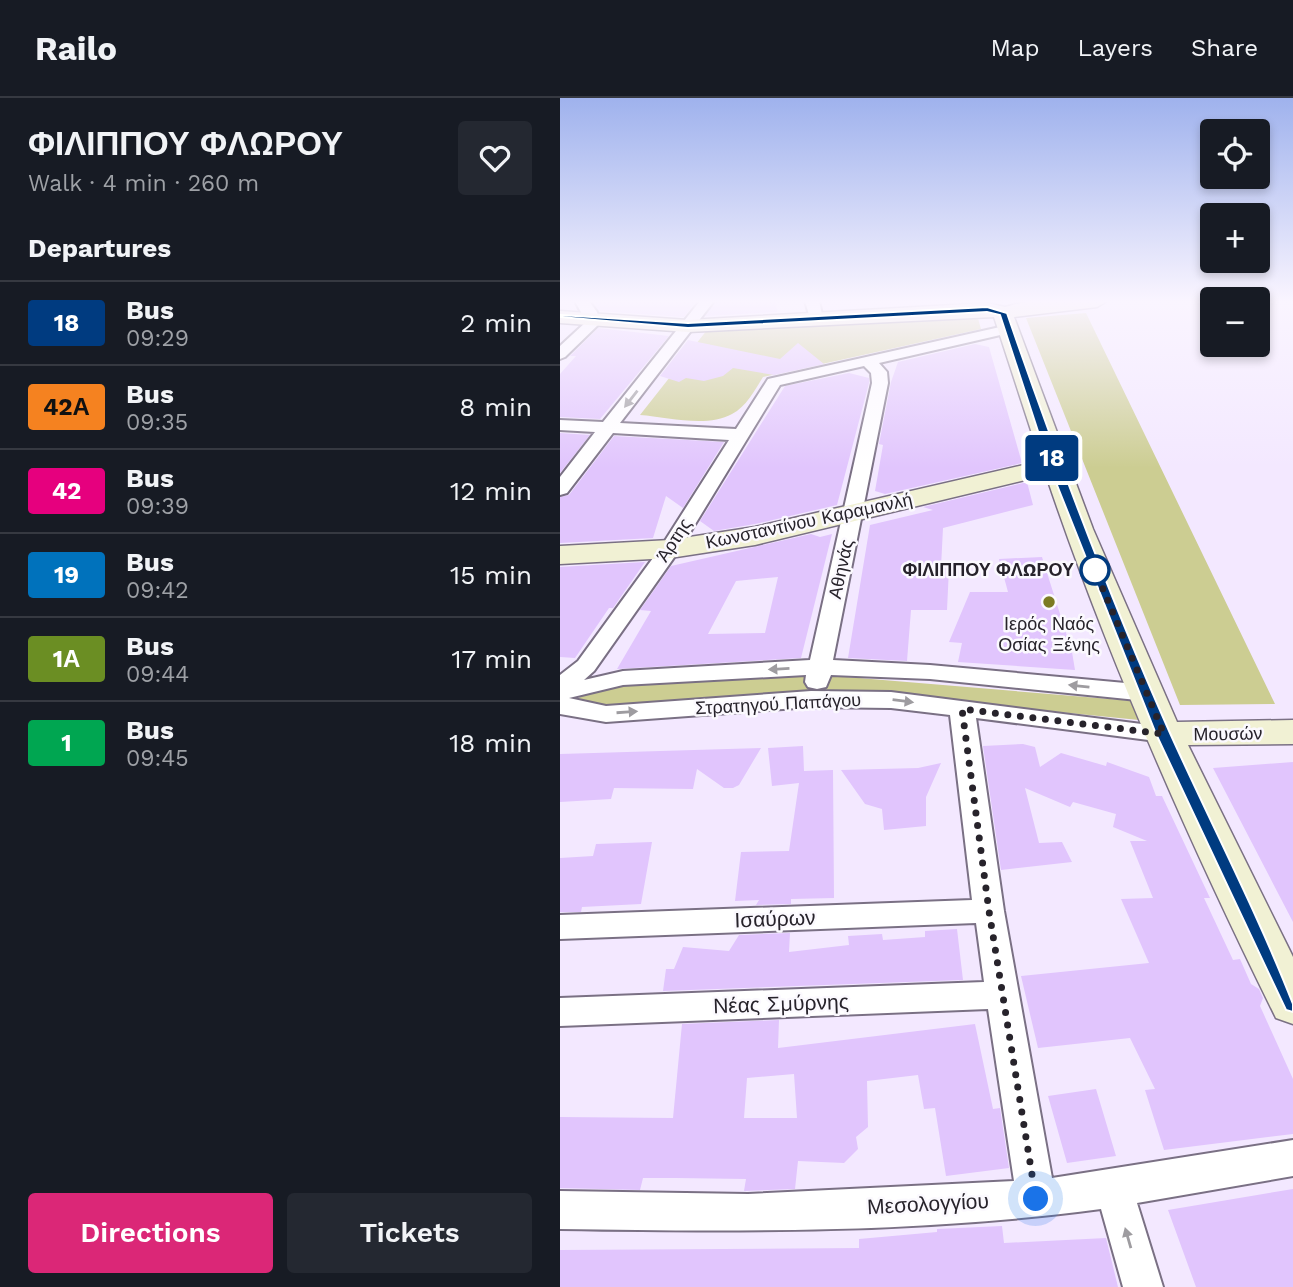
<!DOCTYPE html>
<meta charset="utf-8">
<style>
:root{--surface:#171b24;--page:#242831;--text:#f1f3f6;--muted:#9ea1a6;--line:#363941;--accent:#db2777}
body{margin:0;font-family:"Work Sans",sans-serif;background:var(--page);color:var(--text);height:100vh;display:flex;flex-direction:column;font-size:26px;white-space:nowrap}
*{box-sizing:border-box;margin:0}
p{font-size:23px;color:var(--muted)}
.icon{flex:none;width:38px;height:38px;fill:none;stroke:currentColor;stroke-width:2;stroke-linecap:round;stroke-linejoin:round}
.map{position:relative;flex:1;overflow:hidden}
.drawer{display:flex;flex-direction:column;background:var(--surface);width:560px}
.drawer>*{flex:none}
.badge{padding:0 14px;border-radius:5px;font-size:24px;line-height:46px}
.controls{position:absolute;left:640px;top:21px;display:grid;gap:14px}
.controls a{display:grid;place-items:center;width:70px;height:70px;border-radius:7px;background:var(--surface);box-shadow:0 4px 10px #0003;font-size:35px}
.you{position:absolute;width:35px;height:35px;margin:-18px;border:5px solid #fff;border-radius:50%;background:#1a73e8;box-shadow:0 0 0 10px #1a73e833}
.map>.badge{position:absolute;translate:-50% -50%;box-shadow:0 0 0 4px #fff}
h2{padding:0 28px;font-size:26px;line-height:63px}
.round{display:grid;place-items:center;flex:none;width:74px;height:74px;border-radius:7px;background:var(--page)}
.summary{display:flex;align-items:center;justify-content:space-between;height:119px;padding:0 28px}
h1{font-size:33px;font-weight:600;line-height:52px}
.primary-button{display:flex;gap:14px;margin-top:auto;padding:14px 28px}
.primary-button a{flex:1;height:80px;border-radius:7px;background:var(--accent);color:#fff;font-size:28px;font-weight:600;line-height:80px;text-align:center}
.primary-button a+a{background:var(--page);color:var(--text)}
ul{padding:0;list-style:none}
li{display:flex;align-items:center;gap:21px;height:84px;padding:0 28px;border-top:2px solid var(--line)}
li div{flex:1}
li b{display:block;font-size:26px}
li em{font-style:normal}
li .badge{min-width:77px;font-weight:700;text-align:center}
header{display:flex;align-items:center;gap:42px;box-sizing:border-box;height:98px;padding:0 35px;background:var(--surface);border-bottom:2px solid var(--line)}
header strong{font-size:33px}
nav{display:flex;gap:38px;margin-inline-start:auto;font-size:24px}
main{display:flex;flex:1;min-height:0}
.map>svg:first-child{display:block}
</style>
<header>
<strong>Railo</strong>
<nav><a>Map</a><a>Layers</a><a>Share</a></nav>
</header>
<main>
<section class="drawer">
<div class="summary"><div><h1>ΦΙΛΙΠΠΟΥ ΦΛΩΡΟΥ</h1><p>Walk · 4 min · 260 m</p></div><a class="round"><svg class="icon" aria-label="heart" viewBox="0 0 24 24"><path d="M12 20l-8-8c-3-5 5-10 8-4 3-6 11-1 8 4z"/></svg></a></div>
<h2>Departures</h2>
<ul>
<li><span class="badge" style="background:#003b80;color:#fff">18</span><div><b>Bus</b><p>09:29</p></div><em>2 min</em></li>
<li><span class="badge" style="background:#f58220;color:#111">42Α</span><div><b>Bus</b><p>09:35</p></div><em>8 min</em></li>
<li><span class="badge" style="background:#e6007e;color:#fff">42</span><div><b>Bus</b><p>09:39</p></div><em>12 min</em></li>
<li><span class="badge" style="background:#0072bc;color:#fff">19</span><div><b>Bus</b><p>09:42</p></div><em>15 min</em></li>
<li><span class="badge" style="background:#6b8e23;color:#fff">1Α</span><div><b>Bus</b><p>09:44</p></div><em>17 min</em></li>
<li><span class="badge" style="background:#00a651;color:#fff">1</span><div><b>Bus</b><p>09:45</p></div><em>18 min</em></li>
</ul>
<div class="primary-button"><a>Directions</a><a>Tickets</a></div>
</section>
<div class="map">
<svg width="733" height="1189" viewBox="0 0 733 1189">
<rect width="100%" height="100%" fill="#f3e8ff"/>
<path fill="#cccd92" d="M526 215 715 606 620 607 466 220Z
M417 217 421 231 203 279C195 292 186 309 172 316 147 330 107 319 80 317L147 232Z
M263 577 574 603 579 622 407 605 39 609 18 600 47 587Z"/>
<path fill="#e1c5fd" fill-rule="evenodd" d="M32 203H136L124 219 39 213Z
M156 203H216L217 214 145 218Z
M38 230 109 238 40 321 0 319V276L16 258H10Z
M128 242 220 261 238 245 264 266 214 277 173 270 163 278 144 283 126 280 119 284 100 278Z
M415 246 429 249 462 365 325 396 315 393 323 347 319 346 331 284 338 264Z
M289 275 309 280V285L277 407 195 426 154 433 140 423 225 288Z
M0 335 30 337 0 375Z
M54 338 164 344 123 410 106 398 93 440 0 445V399L9 397Z
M467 384 473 407 383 430 381 469 389 470 387 512H351L347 563 288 560 310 427 373 412 363 409Z
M251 436 260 439 272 436 241 560 57 571 91 513 80 512 111 468ZM218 479 205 535 148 536 176 483Z
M482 459 512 554 515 572 398 564 402 545 389 544 410 494H448L439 461Z
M85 464 53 510H49L15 560 0 559V469Z
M463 646 475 649 480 669 501 655 546 668 547 664 589 679 596 698H602L650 800H644L673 862 680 861 691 886 699 891 703 900 700 908 733 981V1036L604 1052 585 992 595 991 570 940 478 950 461 878 589 865 561 801 593 800 570 743H587L553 729 556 716 513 704 510 709 465 690 479 745 502 744 512 764 441 772 423 648Z
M243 648 244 673 273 672 274 800 231 801V806L196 807 199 802 175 803 181 754 229 753 239 685 212 688 208 650Z
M201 650 179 687 173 690H164L137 671 133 691 54 690 51 701 0 704V656Z
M733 664V824L653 670Z
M381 665 366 699V728L324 732 322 711 305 706 281 672 358 670Z
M92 744 81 806 22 809 21 814H0V760L33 758 36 746Z
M397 831 403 882 103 893 106 871H114L123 849 169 853 179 837 230 835 229 854 289 847 288 838 322 836 323 842 365 839V833Z
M219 922 218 950 415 926 433 1011 440 1010 449 1070 386 1078 375 1010 364 1011 358 977 307 983 308 1029 296 1039 298 1051 284 1065 238 1063 235 1091 184 1093 186 1081 116 1080H83L80 1092 0 1090V1019L113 1020 122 926ZM234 976 237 1020H184L187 980Z
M536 991 556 1058 507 1065 488 998Z
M733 1091V1189H636L608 1112Z
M442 1128 444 1145 546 1140 558 1189H0V1152L299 1150V1141L377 1134V1131Z"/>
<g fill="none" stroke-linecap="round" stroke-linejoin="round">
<defs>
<path id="street" d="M15 203H29L37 214 40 225 5 259 0 261V248L26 224Z
M140 203H154L60 325 176 331 208 281 449 227 456 231 449 235 319 265 327 274 328 285 273 562 370 567 587 587 596 590 599 595 596 600 587 603 370 581 271 577 266 589 257 591 248 589 245 584 246 577 63 587 9 600 46 608 251 593 331 594 613 630 617 636 613 642 604 644 416 620 444 813 492 1080 733 1042V1078L577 1105 603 1189H563L541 1111C362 1135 180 1134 0 1131V1093L188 1096 454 1083 428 911 0 928V900L424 884 416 825 0 841V817L412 802 390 617 331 610 251 609 46 624 0 616V577L18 563 101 449 169 342 53 335 7 395 0 397V379L35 334 0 332V322L43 324ZM304 268 311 275 312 285 250 562 63 573 24 582 34 573 120 451 220 287Z
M245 203H259L263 221 261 224H251Z"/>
<path id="secondary" d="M468 203H547L537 209 454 219 533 431 617 624 733 622V646L628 647 733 859V926L716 920C630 746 548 561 486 377L195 447 110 460 0 466V448L110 442 195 429 481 363 434 219 128 234 0 225V213L128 222 427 205 445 209Z"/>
</defs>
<use href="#street" stroke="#7a7084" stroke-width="4"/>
<use href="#secondary" stroke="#7a7084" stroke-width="3"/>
<use href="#street" fill="#fff" fill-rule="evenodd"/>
<use href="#secondary" fill="#f1f1d4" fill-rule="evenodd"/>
</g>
<defs><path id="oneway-solid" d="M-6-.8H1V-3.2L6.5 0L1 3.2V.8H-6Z" transform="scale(1.75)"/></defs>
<g fill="#9e9ca0">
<use href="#oneway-solid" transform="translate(71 301) rotate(128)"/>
<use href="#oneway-solid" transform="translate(219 571) rotate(177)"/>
<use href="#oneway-solid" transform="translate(519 588) rotate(-174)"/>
<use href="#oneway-solid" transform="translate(343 603) rotate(7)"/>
<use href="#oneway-solid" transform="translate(67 614) rotate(-4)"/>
<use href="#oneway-solid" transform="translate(568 1140) rotate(-106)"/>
</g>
<linearGradient id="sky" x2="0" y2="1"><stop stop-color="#9fb2ed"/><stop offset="0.55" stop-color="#faf5ff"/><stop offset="1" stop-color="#faf5ff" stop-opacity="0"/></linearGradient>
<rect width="733" height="370" fill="url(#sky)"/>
<path fill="#003b80" stroke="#fff" stroke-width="2" d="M427 209 447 215C496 357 549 498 610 635 651 726 698 816 733 906V914L726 912 596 636 489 367 440 217 427 214 128 230 0 219V217L128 225Z"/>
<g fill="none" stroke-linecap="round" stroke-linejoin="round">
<path stroke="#27232b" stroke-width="7" stroke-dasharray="0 12.6" d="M476 1101 429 813 402 611 604 636 535 472"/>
</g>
<circle fill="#fff" stroke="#003b80" stroke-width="3.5" cx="535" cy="472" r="14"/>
<circle fill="#7c7b23" stroke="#fbf9fe" stroke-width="2.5" cx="489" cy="504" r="7"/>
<g text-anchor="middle" stroke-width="5" stroke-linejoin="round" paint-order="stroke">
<g font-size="18" fill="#27232b" stroke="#fbf9fe">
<text transform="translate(249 423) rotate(-12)" y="6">Κωνσταντίνου Καραμανλή</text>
<text transform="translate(114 442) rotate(-57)" y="6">Άρτης</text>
<text transform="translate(281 471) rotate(-78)" y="6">Αθηνάς</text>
<text transform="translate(218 606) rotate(-3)" y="6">Στρατηγού Παπάγου</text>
<text transform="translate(668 636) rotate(-1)" y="6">Μουσών</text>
</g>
<g font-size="18" font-weight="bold" fill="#27232b" stroke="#fbf9fe" text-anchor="end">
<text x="514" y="478">ΦΙΛΙΠΠΟΥ ΦΛΩΡΟΥ</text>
</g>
<g font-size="18" fill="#27232b" stroke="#fbf9fe">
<text x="489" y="532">Ιερός Ναός<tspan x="489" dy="21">Οσίας Ξένης</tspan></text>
</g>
<g font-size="21" fill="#27232b" stroke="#fbf9fe">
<text transform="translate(215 821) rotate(-2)" y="7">Ισαύρων</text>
<text transform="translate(221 906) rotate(-2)" y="7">Νέας Σμύρνης</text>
<text transform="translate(368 1106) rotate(-3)" y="7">Μεσολογγίου</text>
</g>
</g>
</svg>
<div class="controls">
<a><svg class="icon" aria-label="locate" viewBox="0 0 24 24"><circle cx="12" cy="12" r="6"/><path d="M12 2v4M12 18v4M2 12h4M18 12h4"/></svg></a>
<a>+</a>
<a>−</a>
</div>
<div class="you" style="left:476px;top:1101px"></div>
<b class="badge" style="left:492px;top:360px;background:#003b80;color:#fff">18</b>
</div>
</main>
